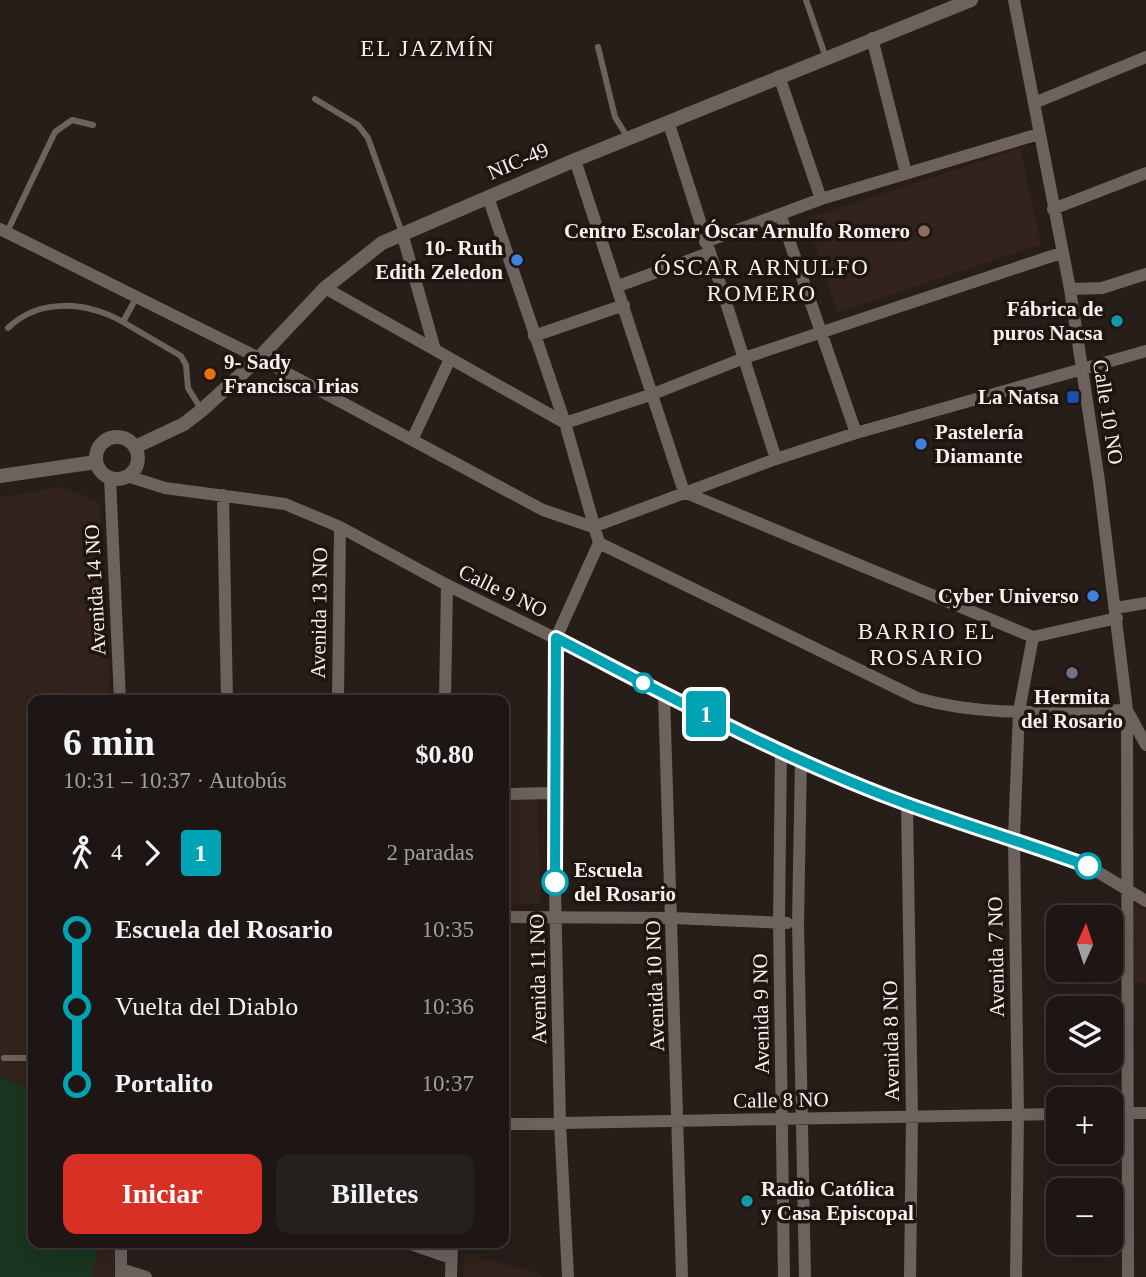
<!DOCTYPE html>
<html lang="es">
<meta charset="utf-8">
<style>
:root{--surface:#1d1614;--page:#251f1d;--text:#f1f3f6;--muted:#a09fa0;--line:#3b3534;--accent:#d93025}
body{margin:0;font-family:"Times New Roman",serif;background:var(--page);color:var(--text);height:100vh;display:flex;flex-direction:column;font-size:26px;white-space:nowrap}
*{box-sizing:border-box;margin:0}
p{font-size:23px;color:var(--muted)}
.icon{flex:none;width:38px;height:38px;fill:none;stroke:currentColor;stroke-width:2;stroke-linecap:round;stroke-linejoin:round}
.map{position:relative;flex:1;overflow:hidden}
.side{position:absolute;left:28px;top:695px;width:481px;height:553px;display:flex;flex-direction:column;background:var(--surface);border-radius:14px;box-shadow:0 7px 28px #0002,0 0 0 2px var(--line)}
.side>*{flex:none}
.badge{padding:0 14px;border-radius:5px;font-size:24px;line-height:46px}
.needle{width:46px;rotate:3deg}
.tools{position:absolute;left:1046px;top:905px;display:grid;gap:14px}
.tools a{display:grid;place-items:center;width:77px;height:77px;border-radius:14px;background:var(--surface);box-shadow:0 7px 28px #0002,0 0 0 2px var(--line);font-size:35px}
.map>.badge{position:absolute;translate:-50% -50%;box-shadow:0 0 0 4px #fff}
.legs{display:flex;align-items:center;gap:10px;height:77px;padding:0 35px;font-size:23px}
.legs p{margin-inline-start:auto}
.headline{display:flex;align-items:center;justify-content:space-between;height:119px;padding:0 35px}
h1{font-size:38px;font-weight:700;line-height:52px}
.cta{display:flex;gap:14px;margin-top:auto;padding:14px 35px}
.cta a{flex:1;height:80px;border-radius:14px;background:var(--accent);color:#fff;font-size:28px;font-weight:700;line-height:80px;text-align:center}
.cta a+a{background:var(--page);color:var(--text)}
ul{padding:0 35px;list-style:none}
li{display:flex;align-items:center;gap:24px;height:77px;font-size:26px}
li i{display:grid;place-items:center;width:10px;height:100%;margin:0 9px;background:currentColor}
li i::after{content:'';width:18px;height:18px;margin:-9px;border:5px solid;border-radius:50%;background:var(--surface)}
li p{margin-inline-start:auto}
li:first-child i{background:linear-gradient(#0000 50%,currentColor 0)}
li:last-child i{background:linear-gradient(currentColor 50%,#0000 0)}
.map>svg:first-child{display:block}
</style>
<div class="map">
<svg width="1146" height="1277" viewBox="0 0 1146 1277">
<rect width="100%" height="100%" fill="#271e1a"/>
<path fill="#32231c" d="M1020 148 1041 244 838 313 806 219Z
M62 487 99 502 111 700H33V1242L115 1243 114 1277H0V497Z
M537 797 541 903 504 904V798Z
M1131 902 1146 910V983H1132Z
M464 1253 542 1274V1277H463Z"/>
<path fill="#1a3520" d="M0 1077 33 1091V1242L99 1243 91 1277H0Z"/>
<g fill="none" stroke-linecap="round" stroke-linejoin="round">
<path stroke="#6d625d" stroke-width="6" d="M806 0 826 58
M598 47 615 117 628 138
M315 99 358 125 368 138 402 233
M7 232 55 132 72 120 93 125
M136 298 123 322 181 356 186 365 188 388 201 409
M8 328C40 297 87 302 123 322
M4 1058H33"/>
<path stroke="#6d625d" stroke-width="12" d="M1014 0 1070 289 1099 481 1127 710 1146 745
M872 38 906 173
M779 76 821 199
M1034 103 1146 57
M669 124 776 459
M575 160 684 492 1033 637 1117 618
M488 197 565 423 599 543 917 698C986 718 1056 711 1127 710
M1053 209 1146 173
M780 214 856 433
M0 229 259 358 543 510 593 527 776 459 856 433 1146 351
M402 233 435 350
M705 242 821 199 1039 134
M618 286 709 253
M325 288 565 423 653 394 744 358 1061 253
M1070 289 1102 288 1146 274
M534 336 624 305
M412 440 450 359
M127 476 165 488 285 504 340 527 447 585 801 759 907 804 1014 838 1088 866 1146 901
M110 478 120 700
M223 495 227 700
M1116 608 1146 603
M664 694 682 1277
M338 700 340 527
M445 700 447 585
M1127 710 1128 1277
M781 750 779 922 784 1277
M801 759 798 923 805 1277
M504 794 553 793
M907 804 912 1117 910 1277
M504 917 673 918 787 923
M1111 1113H1146
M504 1124 1059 1114
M405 1242 451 1258
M121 1269 146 1277
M121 1277V1242
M451 1277 452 1242
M568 1277 560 1123 553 793 556 638 599 543
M1016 1277 1018 1115 1014 838 1019 711 1033 637"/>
<path stroke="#6d625d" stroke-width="14" d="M96 458a21 21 0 1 1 42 0a21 21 0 1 1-42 0Z
M135 447 184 424 202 410 259 358 325 288 382 243 575 160 971 0
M0 476 96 462"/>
</g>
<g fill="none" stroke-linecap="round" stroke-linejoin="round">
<defs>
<path id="line-1" d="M555 882 556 638C671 697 786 760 907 804 967 826 1029 844 1088 866"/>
</defs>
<use href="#line-1" stroke="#fff" stroke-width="16"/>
<use href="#line-1" stroke="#00a3b4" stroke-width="10"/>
</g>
<circle fill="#8d6e63" stroke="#1e1511" stroke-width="2.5" cx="924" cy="231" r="7"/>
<g fill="#3f7fe0" stroke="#1e1511" stroke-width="2.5">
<circle cx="517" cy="260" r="7"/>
<circle cx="921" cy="444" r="7"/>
<circle cx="1093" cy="596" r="7"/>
</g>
<g fill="#0f9aa8" stroke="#1e1511" stroke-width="2.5">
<circle cx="1117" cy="321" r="7"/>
<circle cx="747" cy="1201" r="7"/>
</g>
<circle fill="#e8710a" stroke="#1e1511" stroke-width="2.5" cx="210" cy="374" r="7"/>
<rect fill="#1a4fb4" stroke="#1e1511" stroke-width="2.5" x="1066" y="390" width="14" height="14" rx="3.5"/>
<circle fill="#6b7280" stroke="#1e1511" stroke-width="2.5" cx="1072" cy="673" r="7"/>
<g fill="#fff" stroke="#00a3b4" stroke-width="3.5">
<circle cx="643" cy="683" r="9"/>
<circle cx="1088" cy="866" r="12"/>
<circle cx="555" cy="882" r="12"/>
</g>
<g text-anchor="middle" stroke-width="7" stroke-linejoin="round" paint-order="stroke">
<g font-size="21" fill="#f7f1ee" stroke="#1e1511">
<text transform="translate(518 161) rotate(-23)" y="7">NIC-49</text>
<text transform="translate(1108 412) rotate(81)" y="7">Calle 10 NO</text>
<text transform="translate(95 590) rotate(-93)" y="7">Avenida 14 NO</text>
<text transform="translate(503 591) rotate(26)" y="7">Calle 9 NO</text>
<text transform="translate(319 613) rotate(-89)" y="7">Avenida 13 NO</text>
<text transform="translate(996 957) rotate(-91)" y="7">Avenida 7 NO</text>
<text transform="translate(538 979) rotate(-91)" y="7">Avenida 11 NO</text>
<text transform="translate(655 986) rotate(-92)" y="7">Avenida 10 NO</text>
<text transform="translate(761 1014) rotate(-91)" y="7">Avenida 9 NO</text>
<text transform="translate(891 1041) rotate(-91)" y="7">Avenida 8 NO</text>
<text transform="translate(781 1100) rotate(-1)" y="7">Calle 8 NO</text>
</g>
<g font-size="21" font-weight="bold" fill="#f7f1ee" stroke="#1e1511" text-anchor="end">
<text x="910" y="238">Centro Escolar Óscar Arnulfo Romero</text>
<text x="503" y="255">10- Ruth<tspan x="503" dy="24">Edith Zeledon</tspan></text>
<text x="1103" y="316">Fábrica de<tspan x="1103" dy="24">puros Nacsa</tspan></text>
<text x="224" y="369" text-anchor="start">9- Sady<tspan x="224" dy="24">Francisca Irias</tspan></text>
<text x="1059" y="404">La Natsa</text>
<text x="935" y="439" text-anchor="start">Pastelería<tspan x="935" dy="24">Diamante</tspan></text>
<text x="1079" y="603">Cyber Universo</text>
<text x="1072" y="704" text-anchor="middle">Hermita<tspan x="1072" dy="24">del Rosario</tspan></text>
<text x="761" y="1196" text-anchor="start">Radio Católica<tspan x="761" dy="24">y Casa Episcopal</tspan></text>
</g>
<g font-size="21" font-weight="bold" fill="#f7f1ee" stroke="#1e1511" text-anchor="start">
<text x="574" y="877">Escuela<tspan x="574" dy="24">del Rosario</tspan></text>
</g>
<g font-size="23" letter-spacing="2" fill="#f7f1ee" stroke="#1e1511">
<text x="428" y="56">EL JAZMÍN</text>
<text x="762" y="275">ÓSCAR ARNULFO<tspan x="762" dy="26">ROMERO</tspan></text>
<text x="927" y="639">BARRIO EL<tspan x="927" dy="26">ROSARIO</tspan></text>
</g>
</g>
</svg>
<div class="tools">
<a><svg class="needle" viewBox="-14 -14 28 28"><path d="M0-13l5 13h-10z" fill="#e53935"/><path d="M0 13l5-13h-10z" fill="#a09fa0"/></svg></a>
<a><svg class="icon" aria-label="layers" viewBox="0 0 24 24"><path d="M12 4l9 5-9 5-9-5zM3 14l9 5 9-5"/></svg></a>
<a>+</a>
<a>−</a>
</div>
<b class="badge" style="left:706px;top:714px;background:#00a3b4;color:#fff">1</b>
<section class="side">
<div class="headline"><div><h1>6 min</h1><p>10:31 – 10:37 · Autobús</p></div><b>$0.80</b></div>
<div class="legs"><svg class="icon" aria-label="walk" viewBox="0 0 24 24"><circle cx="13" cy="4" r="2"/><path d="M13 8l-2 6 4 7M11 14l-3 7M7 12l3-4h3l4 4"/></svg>4<svg class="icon" aria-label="forward" viewBox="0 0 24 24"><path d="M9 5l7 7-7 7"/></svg><b class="badge" style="background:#00a3b4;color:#fff">1</b><p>2 paradas</p></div>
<ul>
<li><i style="color:#00a3b4"></i><b>Escuela del Rosario</b><p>10:35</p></li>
<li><i style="color:#00a3b4"></i><span>Vuelta del Diablo</span><p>10:36</p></li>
<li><i style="color:#00a3b4"></i><b>Portalito</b><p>10:37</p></li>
</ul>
<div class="cta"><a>Iniciar</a><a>Billetes</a></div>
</section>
</div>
